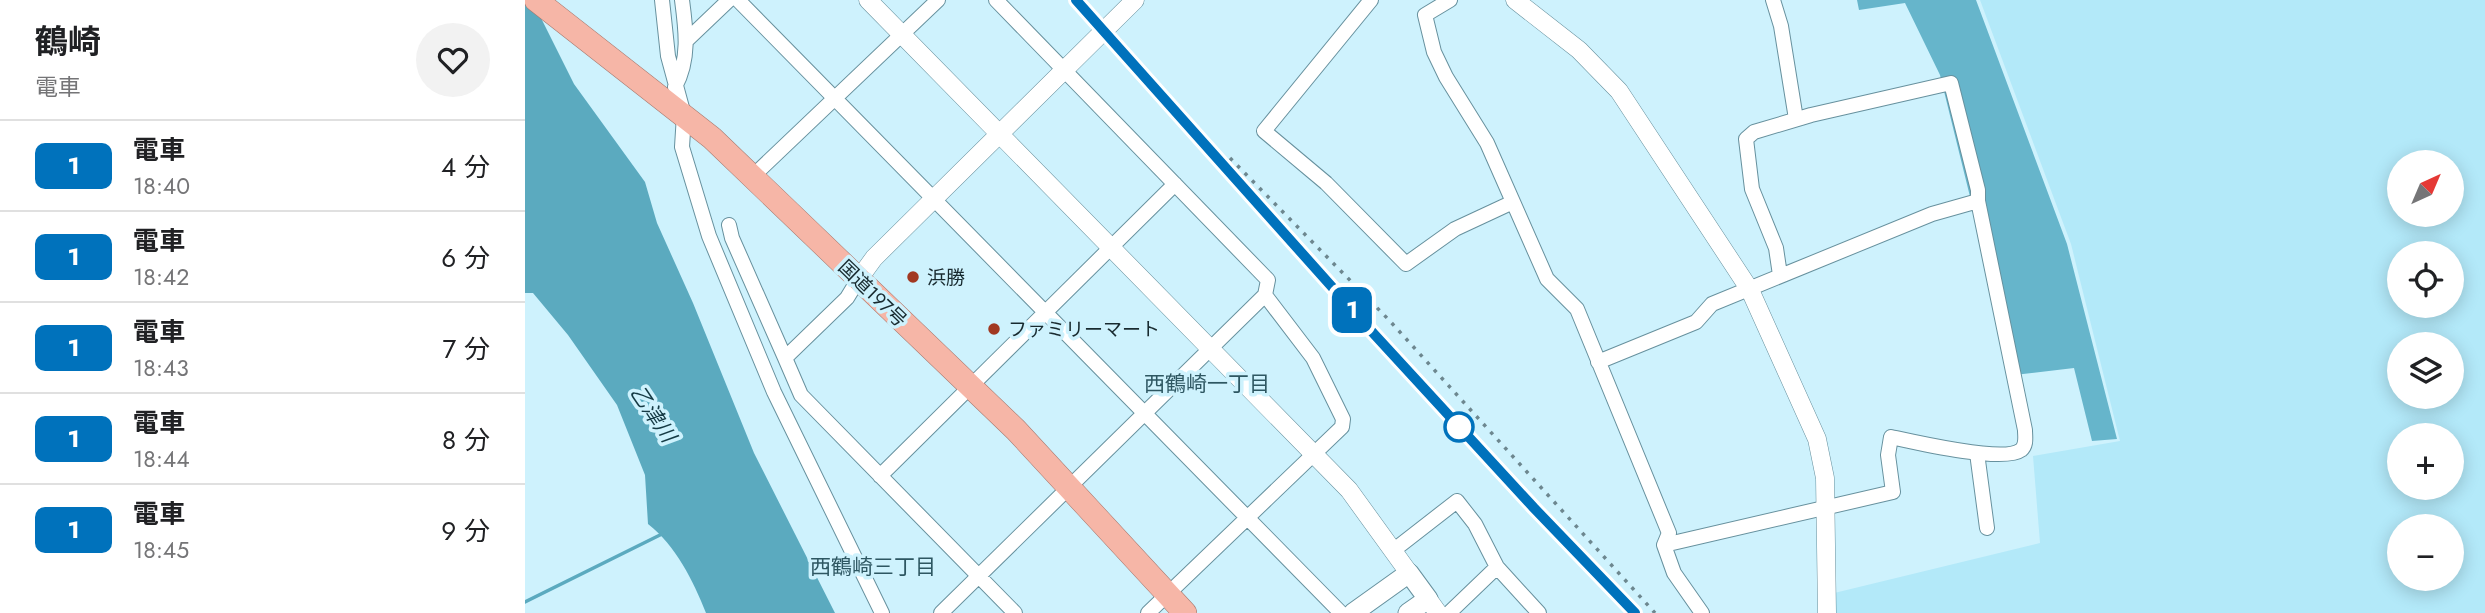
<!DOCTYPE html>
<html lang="ja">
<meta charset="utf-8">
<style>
:root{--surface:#fff;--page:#f2f2f2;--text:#202124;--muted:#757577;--line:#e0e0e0}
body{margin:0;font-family:Jost,"Noto Sans JP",sans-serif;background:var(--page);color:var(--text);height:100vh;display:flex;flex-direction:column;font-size:26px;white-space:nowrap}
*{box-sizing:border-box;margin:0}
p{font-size:23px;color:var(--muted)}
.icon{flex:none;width:38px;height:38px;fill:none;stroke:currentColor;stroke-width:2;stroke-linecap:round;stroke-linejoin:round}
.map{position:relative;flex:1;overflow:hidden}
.side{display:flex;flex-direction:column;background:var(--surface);width:525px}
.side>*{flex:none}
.badge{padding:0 14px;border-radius:10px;font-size:24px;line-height:46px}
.needle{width:46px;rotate:44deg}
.controls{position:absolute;left:1862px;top:150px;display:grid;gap:14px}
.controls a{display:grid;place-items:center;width:77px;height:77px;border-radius:50%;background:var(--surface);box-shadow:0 4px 18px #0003;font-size:35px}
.map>.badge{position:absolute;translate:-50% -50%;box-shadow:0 0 0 4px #fff}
.round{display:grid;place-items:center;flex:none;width:74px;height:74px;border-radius:37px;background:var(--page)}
.summary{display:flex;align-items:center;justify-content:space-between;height:119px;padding:0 35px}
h1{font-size:33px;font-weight:700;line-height:52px}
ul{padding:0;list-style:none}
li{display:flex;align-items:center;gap:21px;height:91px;padding:0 35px;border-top:2px solid var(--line)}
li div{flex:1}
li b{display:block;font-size:26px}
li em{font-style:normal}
li .badge{min-width:77px;font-weight:700;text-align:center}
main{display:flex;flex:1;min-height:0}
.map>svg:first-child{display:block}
</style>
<main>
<section class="side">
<div class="summary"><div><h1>鶴崎</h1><p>電車</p></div><a class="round"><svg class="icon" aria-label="heart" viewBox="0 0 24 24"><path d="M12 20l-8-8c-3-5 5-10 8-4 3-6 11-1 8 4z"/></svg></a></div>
<ul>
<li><span class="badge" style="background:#0072bc;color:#fff">1</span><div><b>電車</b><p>18:40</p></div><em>4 分</em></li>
<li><span class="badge" style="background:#0072bc;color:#fff">1</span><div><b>電車</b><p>18:42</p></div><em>6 分</em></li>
<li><span class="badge" style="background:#0072bc;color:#fff">1</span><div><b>電車</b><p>18:43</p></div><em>7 分</em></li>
<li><span class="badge" style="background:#0072bc;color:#fff">1</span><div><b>電車</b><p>18:44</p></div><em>8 分</em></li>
<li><span class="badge" style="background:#0072bc;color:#fff">1</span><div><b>電車</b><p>18:45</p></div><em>9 分</em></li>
</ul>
</section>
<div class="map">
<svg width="1960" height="613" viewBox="0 0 1960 613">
<rect width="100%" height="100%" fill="#cef2fd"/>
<path fill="#b3e9f9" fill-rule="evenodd" d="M1455 0H1960V613H1303L1301 595 1515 543 1508 456 1595 441 1546 244ZM1874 163H1927V215H1874ZM1874 254H1927V306H1874ZM1874 345H1927V397H1874ZM1874 436H1927V488H1874ZM1874 527H1927V579H1874Z"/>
<path fill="#66b5cb" d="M1332 0H1451L1542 244 1592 439 1567 441 1549 368 1489 375 1415 75 1380 3 1334 10Z"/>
<path fill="#5baabf" d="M0 0H7L49 84 120 182 132 223 168 303 229 453 310 613H181C168 580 151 546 123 524L120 475 92 405 43 335 8 293H0Z"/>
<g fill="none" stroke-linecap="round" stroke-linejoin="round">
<path stroke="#5baabf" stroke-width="3.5" d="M0 602 139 533"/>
<defs>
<path id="minor" d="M137 0 143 56 159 115 157 147 184 236 249 392 357 613
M213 0 816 613
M846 0 739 131 801 183 881 264 930 229 988 202
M925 0 900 15 909 52 921 77 962 143 1022 279 1052 309 1144 533 1139 545 1149 573 1177 613
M1248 0 1256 26 1271 119
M162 40 204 0
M150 87C165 59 161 30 157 0
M227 177 413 0
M204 225 207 238 260 358
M1255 275 1251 248 1227 189 1221 139 1229 132 1286 115 1426 83 1453 190V201
M333 280 322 298 260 358 276 395 490 613
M1073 362 1171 322 1187 304 1407 214 1453 201 1500 430C1500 437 1502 445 1496 450 1479 463 1389 442 1366 437L1363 455 1368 492 1139 545
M1452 453 1462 528
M355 476 650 184
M869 550 932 501 950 524 972 567 924 613
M972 567 1014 613
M416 613 740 295 743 280 471 0
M623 613 817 427 818 419 788 358 740 295"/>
<path id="tertiary" d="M343 0 824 490 884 573
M990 0 1054 50 1094 91 1225 290 1292 439 1300 478 1302 613
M333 280 349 258 610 0
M903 599 913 613"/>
<path id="secondary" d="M828 613 884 573 903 599 883 613"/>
<path id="trunk" d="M11 0 187 138 491 430 660 613"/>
</defs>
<use href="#minor" stroke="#67919e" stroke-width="16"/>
<use href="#tertiary" stroke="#67919e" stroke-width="19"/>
<use href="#secondary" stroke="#67919e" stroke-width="21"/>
<use href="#trunk" stroke="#a6796f" stroke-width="24"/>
<use href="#minor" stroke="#fff" stroke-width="14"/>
<use href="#tertiary" stroke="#fff" stroke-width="18"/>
<use href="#secondary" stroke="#fff" stroke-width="19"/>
<use href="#trunk" stroke="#f6b6a7" stroke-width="23"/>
<path stroke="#6d878f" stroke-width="3.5" stroke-dasharray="3.5 7" stroke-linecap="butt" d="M551 0 849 334 1009 508 1110 613
M705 158 864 320 1130 613"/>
</g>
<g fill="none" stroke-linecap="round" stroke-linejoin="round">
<defs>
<path id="line" d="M551 0 849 334 1009 508 1110 613"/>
</defs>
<use href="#line" stroke="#fff" stroke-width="16"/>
<use href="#line" stroke="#0072bc" stroke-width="10"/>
</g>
<g fill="#a13821" stroke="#cef2fd" stroke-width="2.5">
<circle cx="388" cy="277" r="7"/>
<circle cx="469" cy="329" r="7"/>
</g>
<circle fill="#fff" stroke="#0072bc" stroke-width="3.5" cx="934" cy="427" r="14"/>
<g text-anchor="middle" stroke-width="7" stroke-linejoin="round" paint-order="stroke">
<g font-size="19" fill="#182a2f" stroke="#cef2fd" text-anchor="start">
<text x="402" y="284">浜勝</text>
<text x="483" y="336">ファミリーマート</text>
</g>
<g font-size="19" fill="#182a2f" stroke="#cef2fd">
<text transform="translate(348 293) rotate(44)" y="7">国道197号</text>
</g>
<g font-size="21" fill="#2e5762" stroke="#cef2fd">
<text x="682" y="391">西鶴崎一丁目</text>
<text x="348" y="574">西鶴崎三丁目</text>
</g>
<g font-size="21" font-style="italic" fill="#153a44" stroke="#cef2fd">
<text transform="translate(128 414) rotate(56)" y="7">乙津川</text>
</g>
</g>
</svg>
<div class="controls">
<a><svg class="needle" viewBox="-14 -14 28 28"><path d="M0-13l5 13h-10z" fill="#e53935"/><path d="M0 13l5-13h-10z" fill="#757577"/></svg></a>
<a><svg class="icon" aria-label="locate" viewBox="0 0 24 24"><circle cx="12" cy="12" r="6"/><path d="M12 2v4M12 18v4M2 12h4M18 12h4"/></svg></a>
<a><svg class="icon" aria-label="layers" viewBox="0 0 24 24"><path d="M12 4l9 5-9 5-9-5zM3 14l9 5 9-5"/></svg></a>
<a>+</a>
<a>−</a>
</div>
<b class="badge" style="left:827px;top:310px;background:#0072bc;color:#fff">1</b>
</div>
</main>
